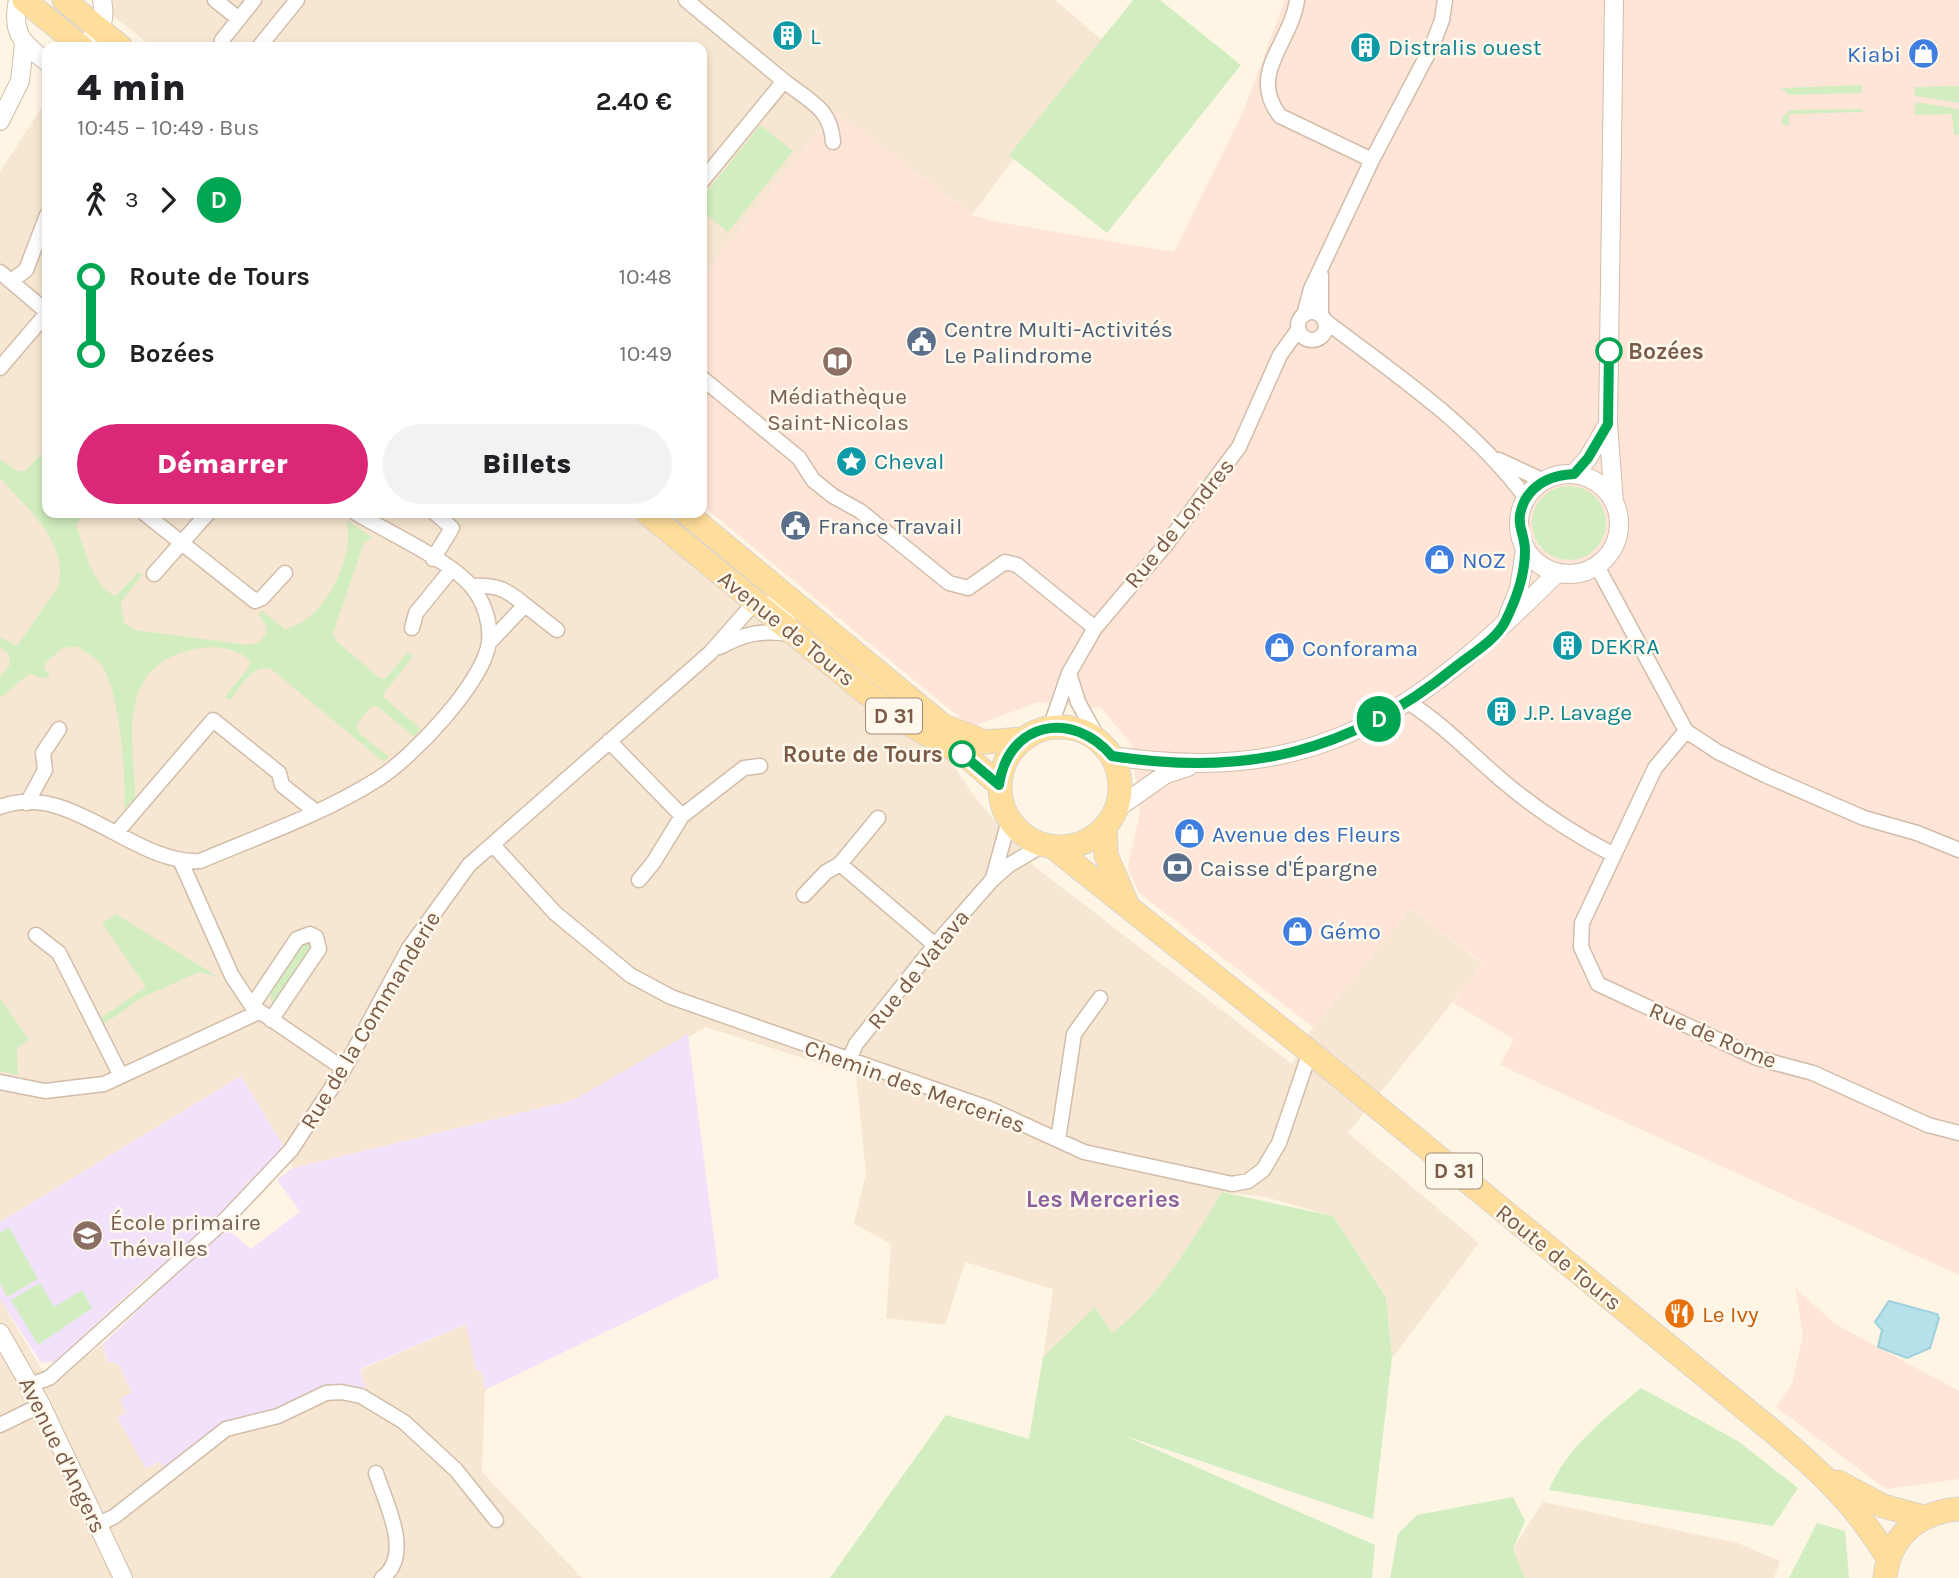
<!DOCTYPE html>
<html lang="fr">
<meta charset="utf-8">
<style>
:root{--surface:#fff;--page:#f2f2f2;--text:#202124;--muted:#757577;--accent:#db2777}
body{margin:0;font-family:Karla,sans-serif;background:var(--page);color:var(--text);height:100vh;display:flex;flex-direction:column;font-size:26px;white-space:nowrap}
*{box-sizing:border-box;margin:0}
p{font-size:23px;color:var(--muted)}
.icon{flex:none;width:38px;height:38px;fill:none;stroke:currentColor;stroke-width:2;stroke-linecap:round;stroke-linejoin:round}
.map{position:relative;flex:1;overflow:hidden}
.side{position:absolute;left:42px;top:42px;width:665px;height:476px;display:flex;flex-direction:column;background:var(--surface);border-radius:14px;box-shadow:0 4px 10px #0003}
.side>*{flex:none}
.badge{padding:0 14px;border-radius:23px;font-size:24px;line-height:46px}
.map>.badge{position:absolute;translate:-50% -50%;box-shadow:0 0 0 4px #fff}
.legs{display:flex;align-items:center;gap:10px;height:77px;padding:0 35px;font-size:23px}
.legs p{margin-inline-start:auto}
.headline{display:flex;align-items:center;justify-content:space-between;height:119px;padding:0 35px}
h1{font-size:38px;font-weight:800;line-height:52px}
.cta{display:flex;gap:14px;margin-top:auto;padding:14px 35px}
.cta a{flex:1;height:80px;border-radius:42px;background:var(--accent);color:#fff;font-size:28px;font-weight:800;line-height:80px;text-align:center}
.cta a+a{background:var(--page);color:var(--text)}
ul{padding:0 35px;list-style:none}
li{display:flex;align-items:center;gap:24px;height:77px;font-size:26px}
li i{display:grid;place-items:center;width:10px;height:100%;margin:0 9px;background:currentColor}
li i::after{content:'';width:18px;height:18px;margin:-9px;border:5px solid;border-radius:50%;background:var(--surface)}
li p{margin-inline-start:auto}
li:first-child i{background:linear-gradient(#0000 50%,currentColor 0)}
li:last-child i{background:linear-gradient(currentColor 50%,#0000 0)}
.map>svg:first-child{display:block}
</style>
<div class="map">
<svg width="1959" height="1578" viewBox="0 0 1959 1578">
<rect width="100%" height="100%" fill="#fef5e4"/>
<path fill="#f7e7d2" d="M92 0H1055L1102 40 972 215 835 111 702 277V47H153Z
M47 99V513H633L947 757 978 801 1035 867 1292 1064 1313 1027 1410 908 1483 964 1348 1133 1479 1243 1392 1358 1386 1296 1333 1216 1266 1197 1222 1192 1176 1268 1144 1307 1112 1333 1095 1307 1043 1357 1053 1289 965 1262 945 1325 886 1318 891 1244 854 1224 866 1174 856 1075 706 1027 574 1100 293 1168 284 1147 241 1076 0 1222V172Z
M0 1299 49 1382 103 1344 106 1361 119 1365 132 1392 126 1413 117 1417 147 1469 223 1425 298 1404 315 1389 358 1388 367 1393 360 1370 467 1324 476 1370 482 1372 485 1390 482 1472 582 1578H0Z
M1543 1502 1738 1543 1780 1561 1774 1578H1525L1513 1549Z"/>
<path fill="#ffe5d8" d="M1285 0H1959V1275L1500 1065 1514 1039 1453 1003 1483 963 1410 908 1313 1027 1139 893 1128 867 1140 812 1131 744 1101 708 1038 702 971 727 702 505V277L835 111 972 215 997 222 1174 252 1243 112Z
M1795 1288 1835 1324 1959 1391V1479L1886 1489 1776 1407 1792 1384 1803 1335Z"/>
<path fill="#f2e1fb" d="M688 1034 719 1277 485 1390 482 1372 476 1370 466 1324 360 1369 367 1394 358 1389H315L298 1404 246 1418 166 1472 160 1461 146 1469 117 1417 126 1413 120 1399 132 1392 119 1365 107 1361 103 1344 225 1227 251 1249 300 1211 277 1180 293 1168 574 1100Z
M241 1076 284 1147 279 1155 254 1179 248 1181 234 1203 185 1250 143 1280 56 1361 41 1363 0 1299V1222Z"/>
<path fill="#d2eec1" d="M1133 0H1160L1241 65 1107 233 1009 155Z
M1862 85V93L1789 95 1781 88Z
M1959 86V103L1915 96 1914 87Z
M1915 102 1959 109V135H1954L1952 114 1915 115Z
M1863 109V112L1789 114V125H1782V118L1790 110Z
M760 125 793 151 728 232 702 211V198Z
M47 448V513H86L76 524C84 547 92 587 116 596L138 572 142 575 121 602 124 623 135 630 248 645 258 643 267 633 266 625 258 614 263 611 284 629C324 623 355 557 347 521L373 538 364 542 333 634 336 641 381 679 386 678 408 652 413 656 382 696 421 729 414 737 377 706 371 707 356 725 360 734 389 757 384 762 271 669C251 664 241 687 230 700L225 697 249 667 250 661C237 647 213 645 195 649 115 666 134 737 135 798L124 809C127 780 119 689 102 666 97 658 85 652 77 646L63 648 45 663 44 669 50 674 46 679 29 674 0 698V676L10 665 9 654 0 647V637L17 646 58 587C71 545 25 506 0 478V459L17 471H25Z
M1532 523a37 37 0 1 1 74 0a37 37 0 1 1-74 0Z
M116 914 218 977 199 972 141 998 104 1024 101 1018 146 987 102 923Z
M309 940 315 946 277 1002 272 1003 269 991 302 943Z
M0 998 29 1040 17 1048 18 1075 0 1071Z
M1222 1192 1333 1216 1386 1297 1392 1358 1373 1519 1123 1435 1375 1545 1372 1578H830L946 1415 1029 1439 1043 1357 1095 1307 1112 1333C1162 1294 1190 1244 1222 1192Z
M9 1227 38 1279 7 1297 0 1283V1233Z
M40 1283 54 1307 82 1290 92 1308 38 1345 11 1300Z
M1641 1388 1738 1441 1798 1488 1773 1526 1549 1490C1567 1446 1606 1418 1641 1388Z
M1513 1497 1525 1521 1513 1549 1525 1578H1390L1398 1534 1417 1515Z
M1817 1523 1845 1531 1849 1578H1789Z"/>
<path fill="#b6e1ea" stroke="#9cd1dd" stroke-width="2" d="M1889 1301 1937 1314 1939 1318 1930 1348 1907 1358 1878 1347 1882 1330 1875 1322Z"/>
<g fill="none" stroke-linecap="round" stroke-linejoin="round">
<defs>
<path id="minor" d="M215 0 239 19
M686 0 784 81 702 181
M1297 0C1291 44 1247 73 1280 116L1372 160
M221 47 222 40 254 0
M259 47 297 0
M784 81C809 101 831 108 833 142
M0 272 47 312
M11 281 26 270 47 215
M1298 326a14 14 0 1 1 28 0a14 14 0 1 1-28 0Z
M1304 315 1311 289 1372 160 1432 46 1442 20 1445 0
M1321 316V275
M1324 320C1396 375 1471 424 1526 498
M0 368 47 313
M702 378 799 458 813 480 833 496 860 511 949 583 968 588 1005 562 1017 565 1095 628
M1499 460 1544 481
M144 513 255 601 262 598 285 573
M433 559 452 528 435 513
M1597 566 1686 731 1718 752 1765 775 1864 818 1917 833 1959 850
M154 574 208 513
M471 586C496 584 506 589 525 605L489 643
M525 605 557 630
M412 628 416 613 451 570
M720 647C745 633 763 630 791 634
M1069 673 1078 702 1100 742
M1408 702C1444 725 1472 755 1504 782 1537 810 1574 834 1612 854
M1050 728 1069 673 1095 628 1168 542 1239 447 1280 355 1298 330
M1686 731 1655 768 1582 923 1581 947 1598 984 1757 1058 1813 1073 1928 1125 1959 1133
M609 741 682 816
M27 803 45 770 43 753 59 729
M0 807C69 780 134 865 200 861 259 836 323 814 378 779 412 758 484 682 489 642 491 622 484 602 472 587 451 561 387 532 356 513
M117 832 213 720 279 773 282 785 316 812
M493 845 555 913 630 975 671 997 988 1108 1084 1152 1232 1184 1248 1181 1263 1170 1279 1143 1310 1052
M181 862 232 976 252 1006 344 1069
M840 864 935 945
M993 878 1009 820
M639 880 653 863 682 816 744 768 760 766
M804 895 826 872 840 864 878 818
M36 935 59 953 121 1076
M252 1006 297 939 310 934 316 937 319 949 271 1020
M848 1062 856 1044 935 945 992 880 1009 865 1043 845
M0 1082 45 1091 104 1084 259 1012
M1058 1140 1074 1034 1100 998
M30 1385 49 1378 226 1219 291 1150 344 1069 409 948 469 865 710 653 755 602 780 605 793 612
M0 1425 41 1405
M376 1473C385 1502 414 1555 382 1578
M99 1524 115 1516 226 1429 278 1416 326 1393 341 1392 361 1396 404 1422 456 1470 496 1520"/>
<path id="tertiary" d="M18 0C11 33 22 43 47 62
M92 37C104 27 105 15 102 0
M0 121 20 81 24 44
M1574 474 1588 458 1608 424
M1519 524a50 50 0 1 1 100 0a50 50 0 1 1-100 0Z
M1614 502 1608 424 1614 0
M1508 616 1519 589 1525 549
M1112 756C1319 787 1417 712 1557 573
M1116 809 1166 774 1188 767
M0 1333 41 1405 123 1578"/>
<path id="primary" d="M24 0 82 47
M64 0 121 47
M647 513 893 715 969 758 999 785
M686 513 942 725 985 742 1023 739
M1000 787a60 60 0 1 1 120 0a60 60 0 1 1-120 0Z
M1105 828 1106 855 1127 904
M1053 847 1310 1052 1776 1434C1824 1475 1855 1504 1888 1558
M1838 1482 1883 1506 1924 1517
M1885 1578C1889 1536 1919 1512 1959 1509"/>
</defs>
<use href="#minor" stroke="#d1bda9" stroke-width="17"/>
<use href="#tertiary" stroke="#d1bda9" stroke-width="20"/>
<use href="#primary" stroke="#dcd4cf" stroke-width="25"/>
<use href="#minor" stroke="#fff" stroke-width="14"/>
<use href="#tertiary" stroke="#fff" stroke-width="18"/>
<use href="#primary" stroke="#ffdd9b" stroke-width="23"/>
</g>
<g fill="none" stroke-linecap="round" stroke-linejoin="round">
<defs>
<path id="line-1" d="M962 754 999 785C1008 722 1072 709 1112 756 1245 777 1349 753 1454 668 1470 655 1495 641 1505 622 1516 600 1525 576 1525 551 1525 531 1513 524 1525 500 1536 481 1554 475 1574 474L1588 458 1608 424 1609 351"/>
</defs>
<use href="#line-1" stroke="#fff" stroke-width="16"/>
<use href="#line-1" stroke="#00a651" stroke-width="10"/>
</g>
<defs>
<symbol id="building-disc" viewBox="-11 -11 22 22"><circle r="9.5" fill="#0f9aa8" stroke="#fff9ed"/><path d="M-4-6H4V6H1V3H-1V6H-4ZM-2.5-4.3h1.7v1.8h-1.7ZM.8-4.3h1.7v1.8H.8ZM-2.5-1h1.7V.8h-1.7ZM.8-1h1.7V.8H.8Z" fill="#fff"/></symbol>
<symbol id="shop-disc" viewBox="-11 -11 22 22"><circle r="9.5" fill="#3f7fe0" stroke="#fff9ed"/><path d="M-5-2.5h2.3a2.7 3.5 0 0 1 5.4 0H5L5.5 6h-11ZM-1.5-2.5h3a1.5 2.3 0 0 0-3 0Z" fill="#fff"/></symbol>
<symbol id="civic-disc" viewBox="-11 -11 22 22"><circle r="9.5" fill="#5c6f8a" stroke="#fff9ed"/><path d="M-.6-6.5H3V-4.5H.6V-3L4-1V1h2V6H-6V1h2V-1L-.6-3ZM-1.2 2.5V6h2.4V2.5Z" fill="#fff"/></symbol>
<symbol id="library-disc" viewBox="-11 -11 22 22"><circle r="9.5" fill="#8d6e63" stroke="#fff9ed"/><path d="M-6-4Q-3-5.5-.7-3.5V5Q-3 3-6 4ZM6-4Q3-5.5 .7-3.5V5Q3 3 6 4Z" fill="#fff"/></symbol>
<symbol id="sight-disc" viewBox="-11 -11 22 22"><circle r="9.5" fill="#0f9aa8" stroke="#fff9ed"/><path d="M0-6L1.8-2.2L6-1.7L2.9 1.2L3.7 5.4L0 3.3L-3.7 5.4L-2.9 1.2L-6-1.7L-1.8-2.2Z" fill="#fff"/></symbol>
<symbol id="bank-disc" viewBox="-11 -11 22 22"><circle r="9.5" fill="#5c6f8a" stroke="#fff9ed"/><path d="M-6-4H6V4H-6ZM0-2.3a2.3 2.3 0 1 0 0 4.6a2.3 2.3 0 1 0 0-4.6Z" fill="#fff"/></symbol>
<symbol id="school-disc" viewBox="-11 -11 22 22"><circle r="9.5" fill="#8d6e63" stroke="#fff9ed"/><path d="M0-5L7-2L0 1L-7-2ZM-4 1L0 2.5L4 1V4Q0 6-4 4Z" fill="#fff"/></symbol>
<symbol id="restaurant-disc" viewBox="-11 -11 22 22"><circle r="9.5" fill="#e8710a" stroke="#fff9ed"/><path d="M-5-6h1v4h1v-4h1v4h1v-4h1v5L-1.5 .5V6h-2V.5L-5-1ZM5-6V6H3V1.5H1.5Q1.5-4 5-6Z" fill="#fff"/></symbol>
</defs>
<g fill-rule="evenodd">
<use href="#building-disc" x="770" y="18" width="35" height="35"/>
<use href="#building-disc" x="1348" y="30" width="35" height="35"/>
<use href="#shop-disc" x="1906" y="36" width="35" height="35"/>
<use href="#civic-disc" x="904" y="324" width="35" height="35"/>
<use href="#library-disc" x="820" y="344" width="35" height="35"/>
<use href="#sight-disc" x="834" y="444" width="35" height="35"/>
<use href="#civic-disc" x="778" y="508" width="35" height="35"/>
<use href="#shop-disc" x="1422" y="542" width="35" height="35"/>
<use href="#building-disc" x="1550" y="628" width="35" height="35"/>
<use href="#shop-disc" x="1262" y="630" width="35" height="35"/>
<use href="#building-disc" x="1484" y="694" width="35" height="35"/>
<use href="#shop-disc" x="1172" y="816" width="35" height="35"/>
<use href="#bank-disc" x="1160" y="850" width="35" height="35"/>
<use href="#shop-disc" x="1280" y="914" width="35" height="35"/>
<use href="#school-disc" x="70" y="1218" width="35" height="35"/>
<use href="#restaurant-disc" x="1662" y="1296" width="35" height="35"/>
</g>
<g fill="#fff" stroke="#00a651" stroke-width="3.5">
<circle cx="1609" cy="351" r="12"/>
<circle cx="962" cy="754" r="12"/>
</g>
<g text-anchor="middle" stroke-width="5" stroke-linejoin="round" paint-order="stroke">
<g fill="#fff9ed" stroke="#a28a79" stroke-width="2">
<rect x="866" y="698.5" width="56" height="35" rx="5"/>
<rect x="1426" y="1153.5" width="56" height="35" rx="5"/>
</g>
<g font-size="21" font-weight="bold" fill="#7a5b47">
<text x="894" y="723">D 31</text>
<text x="1454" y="1178">D 31</text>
</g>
<g font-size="23" fill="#0d838f" stroke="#fff9ed" text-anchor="start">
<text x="810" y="44">L</text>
<text x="1388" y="55">Distralis ouest</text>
<text x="874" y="469">Cheval</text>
<text x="1590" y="654">DEKRA</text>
<text x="1524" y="720">J.P. Lavage</text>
</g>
<g font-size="23" fill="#366cbe" stroke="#fff9ed" text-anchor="start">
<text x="1901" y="62" text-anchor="end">Kiabi</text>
<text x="1462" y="568">NOZ</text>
<text x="1302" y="656">Conforama</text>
<text x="1212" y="842">Avenue des Fleurs</text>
<text x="1320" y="939">Gémo</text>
</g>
<g font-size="23" fill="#4e5e75" stroke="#fff9ed" text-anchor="start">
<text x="944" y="337">Centre Multi-Activités<tspan x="944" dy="26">Le Palindrome</tspan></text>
<text x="818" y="534">France Travail</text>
<text x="1200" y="876">Caisse d'Épargne</text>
</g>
<g font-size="23" font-weight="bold" fill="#7a5b47" stroke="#fff9ed" text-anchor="start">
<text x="1628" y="359">Bozées</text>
<text x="943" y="762" text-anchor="end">Route de Tours</text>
</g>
<g font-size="23" fill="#785e54" stroke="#fff9ed">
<text x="838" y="404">Médiathèque<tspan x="838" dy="26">Saint-Nicolas</tspan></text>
<text x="110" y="1230" text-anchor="start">École primaire<tspan x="110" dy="26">Thévalles</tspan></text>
</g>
<g font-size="23" fill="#7a5b47" stroke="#fff9ed">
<text transform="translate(1179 523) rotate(-51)" y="8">Rue de Londres</text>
<text transform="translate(787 628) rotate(39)" y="8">Avenue de Tours</text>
<text transform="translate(918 969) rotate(-51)" y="8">Rue de Vatava</text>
<text transform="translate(370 1020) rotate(-59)" y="8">Rue de la Commanderie</text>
<text transform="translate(1713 1035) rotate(23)" y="8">Rue de Rome</text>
<text transform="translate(915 1086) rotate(20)" y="8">Chemin des Merceries</text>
<text transform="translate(1559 1257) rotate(39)" y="8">Route de Tours</text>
<text transform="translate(63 1455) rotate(64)" y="8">Avenue d'Angers</text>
</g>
<g font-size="23" fill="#c56008" stroke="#fff9ed" text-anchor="start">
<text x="1702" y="1322">Le Ivy</text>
</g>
<g font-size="24" font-weight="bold" fill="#8c629e" stroke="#fff9ed">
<text x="1103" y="1207">Les Merceries</text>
</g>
</g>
</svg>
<b class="badge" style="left:1379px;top:719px;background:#00a651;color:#fff">D</b>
<section class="side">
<div class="headline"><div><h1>4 min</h1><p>10:45 – 10:49 · Bus</p></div><b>2.40 €</b></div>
<div class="legs"><svg class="icon" aria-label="walk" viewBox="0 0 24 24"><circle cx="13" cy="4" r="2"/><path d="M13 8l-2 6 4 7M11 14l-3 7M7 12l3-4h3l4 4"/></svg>3<svg class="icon" aria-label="forward" viewBox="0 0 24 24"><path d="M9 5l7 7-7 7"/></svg><b class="badge" style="background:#00a651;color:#fff">D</b></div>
<ul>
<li><i style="color:#00a651"></i><b>Route de Tours</b><p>10:48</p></li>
<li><i style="color:#00a651"></i><b>Bozées</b><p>10:49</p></li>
</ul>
<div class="cta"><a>Démarrer</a><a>Billets</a></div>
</section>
</div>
